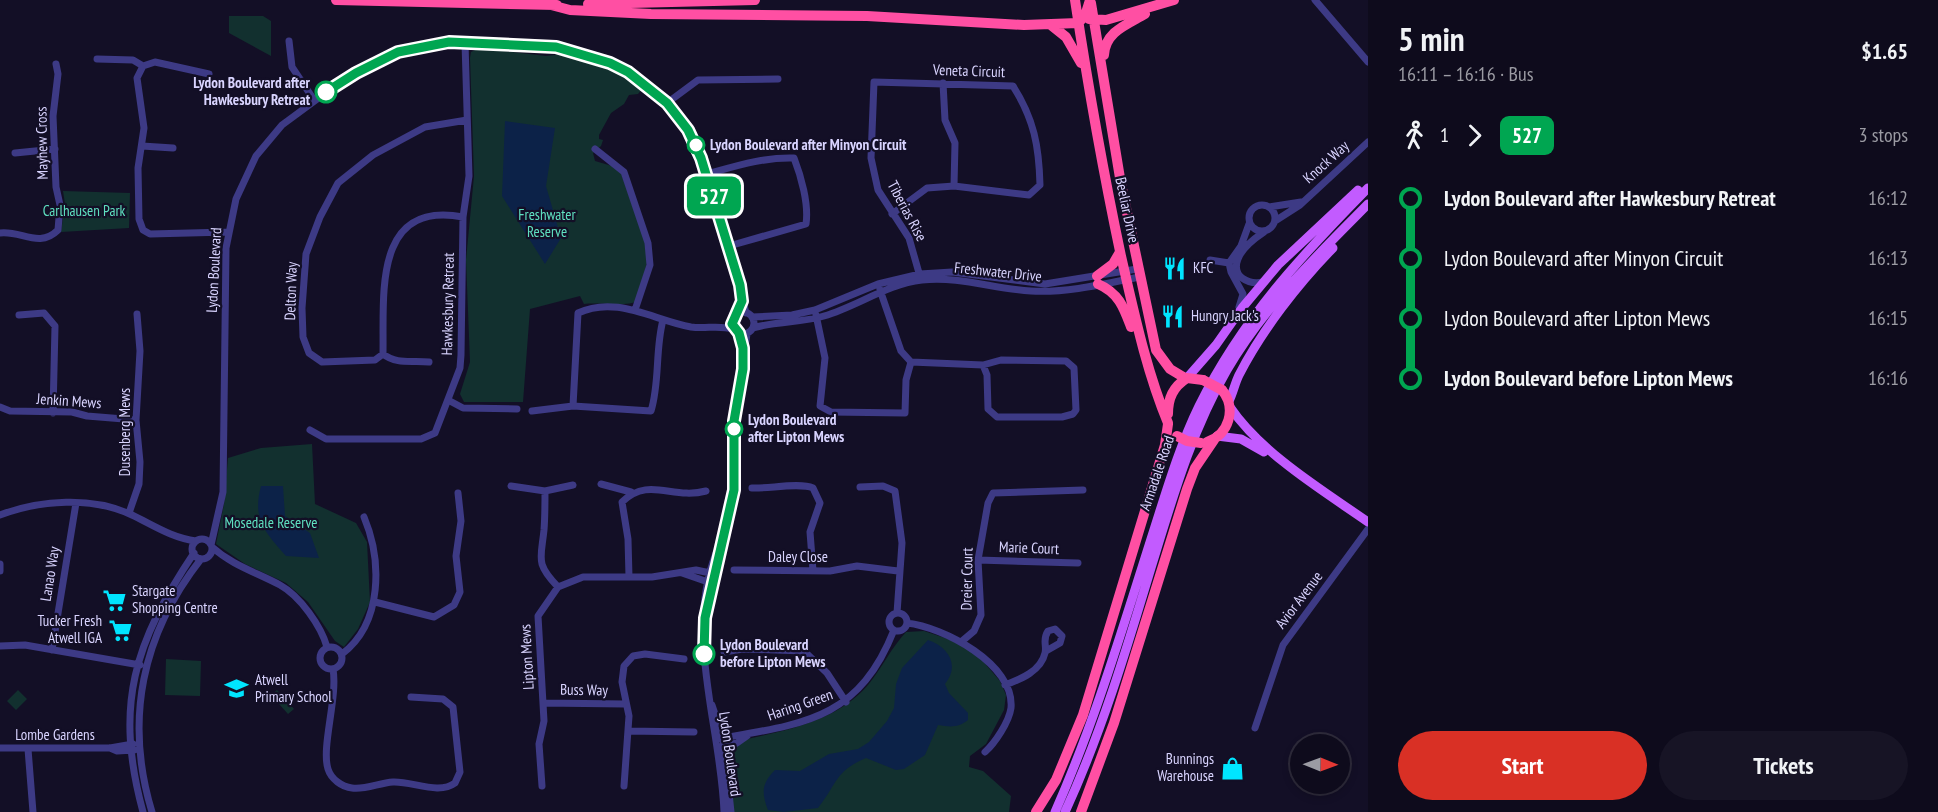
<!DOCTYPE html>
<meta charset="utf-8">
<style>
:root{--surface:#0e0b1c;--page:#171425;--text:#f1f3f6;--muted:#9b9ba3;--line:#2e2b3b;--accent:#d93025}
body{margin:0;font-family:"PT Sans Narrow",sans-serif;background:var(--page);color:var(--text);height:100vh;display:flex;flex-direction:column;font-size:22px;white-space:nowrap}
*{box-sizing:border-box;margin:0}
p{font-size:20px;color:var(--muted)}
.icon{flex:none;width:33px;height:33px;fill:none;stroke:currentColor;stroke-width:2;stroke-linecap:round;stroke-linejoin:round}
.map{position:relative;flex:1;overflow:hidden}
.details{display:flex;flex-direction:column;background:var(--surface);width:570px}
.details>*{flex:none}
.badge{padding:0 12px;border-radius:9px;font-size:21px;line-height:39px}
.needle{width:39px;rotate:91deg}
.tools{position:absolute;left:1290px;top:734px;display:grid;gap:12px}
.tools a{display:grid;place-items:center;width:60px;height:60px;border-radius:50%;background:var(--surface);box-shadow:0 3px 9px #0003,0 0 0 2px var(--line);font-size:30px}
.map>.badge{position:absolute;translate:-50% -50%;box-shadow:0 0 0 3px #fff}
.legs{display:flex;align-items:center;gap:9px;height:66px;padding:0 30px;font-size:20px}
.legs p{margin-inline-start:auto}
.overview{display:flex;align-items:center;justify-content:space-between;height:102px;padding:0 30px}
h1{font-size:33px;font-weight:800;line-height:45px}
.cta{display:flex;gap:12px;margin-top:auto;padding:12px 30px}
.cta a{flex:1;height:69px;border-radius:36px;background:var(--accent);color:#fff;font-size:24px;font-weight:800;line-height:69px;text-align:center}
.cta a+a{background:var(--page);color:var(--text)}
ul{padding:0 30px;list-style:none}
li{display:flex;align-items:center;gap:21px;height:60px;font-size:22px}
li i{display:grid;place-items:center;width:9px;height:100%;margin:0 8px;background:currentColor}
li i::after{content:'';width:15px;height:15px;margin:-8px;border:4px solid;border-radius:50%;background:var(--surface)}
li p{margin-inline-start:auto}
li:first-child i{background:linear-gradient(#0000 50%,currentColor 0)}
li:last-child i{background:linear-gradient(currentColor 50%,#0000 0)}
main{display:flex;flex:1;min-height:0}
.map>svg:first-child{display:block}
</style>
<main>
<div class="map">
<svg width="1368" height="812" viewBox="0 0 1368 812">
<rect width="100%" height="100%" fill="#130f26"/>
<path fill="#12302f" d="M229 16H263L271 21V56L229 33Z
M479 48 546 56 564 54 587 59 613 69 644 87 638 94 629 95 624 104 611 113 599 135V139L603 140 601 146 593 153 595 161 612 166 621 173 646 245 648 259 637 301C629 307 597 302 584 304L580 296 530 309 523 402H464L460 394 470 362 466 260 474 176 470 58 471 52Z
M63 191 130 193 129 228 61 232 65 204Z
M312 444 315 504 356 523 367 542 370 602 358 629 344 647 335 641 308 602 286 583 245 564 216 544 224 504 228 458 261 448Z
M924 631 960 643 981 659 1000 681 1006 695 1004 710 986 744 970 756 969 767 983 771 1011 796 1009 812H730L726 744C775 732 834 725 868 685 882 668 891 648 906 632Z
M166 659 201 661 200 696 165 695Z
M18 690 27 699 16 710 7 701Z
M277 690 294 709 288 714 271 695Z"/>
<path fill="#0c2248" d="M505 121 555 128 546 186 561 238 545 264 502 196Z
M261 486H283L285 516 310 533 319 558 286 556C265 532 252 519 261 486Z
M928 640C949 647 960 666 945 684L949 693 968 713V720C958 728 950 727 938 725L925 755 904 769 896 770 866 758C835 771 837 784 818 808L784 812 768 810C761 792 762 783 775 770L800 771 829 754 858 749 869 742 887 721 894 708 896 684 902 668Z"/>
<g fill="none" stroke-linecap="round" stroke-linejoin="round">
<path stroke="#3d3a85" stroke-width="7" d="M1315 0 1368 62
M289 41 292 67 314 100
M97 59 133 60 143 66
M209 74 155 62 143 66 137 78 144 128 138 168 139 219 143 230 150 234 228 232
M943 83 945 120 955 143 954 186
M667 103 698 80 778 79
M142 146 173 148
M595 149 624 172 648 243 650 265 635 310
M15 153 55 149
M707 174C736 166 764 157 794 158 801 176 809 204 806 224L729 246
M1249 218a13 13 0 1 1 26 0a13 13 0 1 1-26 0Z
M1269 207 1301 202
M892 214 927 188 954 186 1029 195 1040 185C1039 146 1034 119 1013 86L874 82 871 158 878 190 909 238 921 280
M463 217C373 200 384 294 383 354L375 360 322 362 309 353 303 337 302 308 306 254 320 217 338 183 373 155 425 127 467 120
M1275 221 1300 205 1368 142
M0 233C21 230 39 249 58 230L60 205 56 187 53 116 58 74 56 64
M1210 260 1229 263
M1263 282C1249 285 1231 277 1238 259 1242 248 1255 238 1264 232
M1239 307 1243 294 1231 272 1229 263 1241 246 1249 224
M732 323a11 11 0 1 1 22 0a11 11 0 1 1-22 0Z
M19 315 44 313 55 326 53 413
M816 315 825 358 820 406 831 412 905 413 906 380 911 362 901 351 880 290
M752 317 792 315 815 310 878 284 920 274 952 272 1045 284 1137 269
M663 320C655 350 660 382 651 411L573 406 578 313C616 295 653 320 691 327 705 329 719 325 733 329
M753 328C776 321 801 323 824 316 858 306 887 284 922 280 960 276 994 289 1031 291 1067 293 1104 284 1139 277
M383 354C397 365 412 360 429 362
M911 362 983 365 1001 360 1066 361 1074 368 1076 410 1073 414 1062 417H997L988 409 987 375 983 365
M448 400 463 408 517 409
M0 407 10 411 72 412 87 416 136 420
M532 411 573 406
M310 430 326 439H421L435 433 460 368 461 355 463 217 469 176 465 43
M601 484 631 492
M511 486 545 491 573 485
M860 487 883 486 895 491 902 543 897 613
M752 488C768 489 800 482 813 488L820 503 810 532 813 571
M545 491C545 504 545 517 544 530 541 559 535 563 558 587
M129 513 139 484 140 462 136 420 140 351 137 314
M0 515C40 500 92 496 132 515 153 525 172 538 196 541
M192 549a10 10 0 1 1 20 0a10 10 0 1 1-20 0Z
M211 545 223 492 226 248 236 199 256 156 282 125 339 83 397 52 449 42 556 47 610 63 647 84 680 118 695 143 729 246 746 313
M212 547C233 566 256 572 280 585 300 596 321 626 327 647
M716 553C684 637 721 726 724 812
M978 560 1078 563
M0 564V571
M734 570 830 571 857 566 898 571
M682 573 708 582
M629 577 628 539 622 502C649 476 672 500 706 491
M375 602 434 617 454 605 460 592 456 556 461 521 458 493
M889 622a9 9 0 1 1 18 0a9 9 0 1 1-18 0Z
M705 618 734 490V421L747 334
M907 623C943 627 1015 664 1011 708 1009 722 995 743 985 752
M961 642 974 631 981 615 978 560 988 503 993 493 1083 490
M0 646 25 645 140 665
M320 658a11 11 0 1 1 22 0a11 11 0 1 1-22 0Z
M52 650 76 503
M724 652 743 649 804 651 827 673 846 702
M342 654C383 623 382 560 364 517
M333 669C338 697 321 747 328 769 331 779 342 787 352 788 365 790 379 783 393 782 412 781 439 795 455 783L460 772 453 707 443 699 411 697
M1005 685C1021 679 1041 671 1045 653 1047 645 1042 640 1048 631L1055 629 1062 636 1060 643 1046 651
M543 703 625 704
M712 705 723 738 731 812
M1255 728 1283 645 1368 529
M628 731 694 732
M717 739C802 724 858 721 894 630
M720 747 737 743 747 736
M0 748H110L133 744
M110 748 117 751 134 750
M28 749 33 812
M542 786 539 744 544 721 538 616 558 587 583 577H652L696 570 715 574
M624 786 629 716 622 682 624 666 633 656 645 654 684 659
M143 812C114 705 134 643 194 553
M152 812C124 720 142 634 201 559"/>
<path stroke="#c25bff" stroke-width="9" d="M1187 378 1216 345 1242 308 1278 265 1358 190
M1229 401C1233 393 1235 383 1239 375 1262 330 1298 284 1333 248
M1230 407C1261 453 1322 490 1368 522
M1217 436 1241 439 1264 452
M1055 812C1094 724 1121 633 1150 542 1165 496 1178 449 1199 406 1242 319 1301 256 1368 188
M1065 812C1101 734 1126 651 1151 568 1172 500 1191 432 1227 370 1264 306 1317 256 1368 204"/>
<path stroke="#ff4fa3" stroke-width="10" d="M336 0 557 5
M1075 0C1088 86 1103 171 1121 256 1134 312 1146 370 1168 423
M1091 3 1121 184 1156 350 1170 369 1185 378
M588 4 755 0
M551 5 570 10 651 14 867 16 1024 25 1078 23 1085 16 1090 0
M1089 19 1106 20 1174 0
M1051 25 1066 37 1081 63
M1104 55C1105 32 1126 25 1145 14
M1097 276 1113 264 1120 252
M1098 284C1119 293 1124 308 1131 327
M1168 414C1168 398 1173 387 1187 378L1203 380
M1207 442C1229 435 1237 408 1222 390
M1036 812 1056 780 1083 715 1165 445 1168 424
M1081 812 1114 723 1187 489 1195 468 1214 440"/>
<path stroke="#ff4fa3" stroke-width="10" d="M1203 380 1222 390
M1177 436 1187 441 1201 443"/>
</g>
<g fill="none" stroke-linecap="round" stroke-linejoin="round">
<defs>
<path id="line-1" d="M326 92 356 73 398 52 449 42 556 47 610 63 628 72 667 103 688 130 701 158 740 285 742 301 732 324 739 333 743 348V369L734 421V490L705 618 704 654"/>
</defs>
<use href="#line-1" stroke="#fff" stroke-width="14"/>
<use href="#line-1" stroke="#00a651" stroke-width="9"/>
</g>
<defs>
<symbol id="restaurant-bare" viewBox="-9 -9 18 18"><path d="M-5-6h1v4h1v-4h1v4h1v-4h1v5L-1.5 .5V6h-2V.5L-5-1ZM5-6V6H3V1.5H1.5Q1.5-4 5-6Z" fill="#00e5ff" stroke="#130f26" stroke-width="2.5" paint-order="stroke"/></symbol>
<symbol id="supermarket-bare" viewBox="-9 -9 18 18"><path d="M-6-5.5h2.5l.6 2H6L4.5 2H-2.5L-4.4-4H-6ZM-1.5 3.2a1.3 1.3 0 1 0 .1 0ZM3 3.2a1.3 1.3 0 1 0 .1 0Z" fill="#00e5ff" stroke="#130f26" stroke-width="2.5" paint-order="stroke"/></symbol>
<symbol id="school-bare" viewBox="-9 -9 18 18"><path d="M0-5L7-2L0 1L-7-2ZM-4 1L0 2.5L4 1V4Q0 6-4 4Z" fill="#00e5ff" stroke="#130f26" stroke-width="2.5" paint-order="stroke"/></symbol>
<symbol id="shop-bare" viewBox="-9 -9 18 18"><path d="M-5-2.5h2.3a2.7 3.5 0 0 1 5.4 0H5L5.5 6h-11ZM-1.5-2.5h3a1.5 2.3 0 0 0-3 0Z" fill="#00e5ff" stroke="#130f26" stroke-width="2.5" paint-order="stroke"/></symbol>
</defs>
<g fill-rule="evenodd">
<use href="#restaurant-bare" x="1158" y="252" width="33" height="33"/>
<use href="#restaurant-bare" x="1156" y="300" width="33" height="33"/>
<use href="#supermarket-bare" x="98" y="584" width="33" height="33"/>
<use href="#supermarket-bare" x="104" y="614" width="33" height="33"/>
<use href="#school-bare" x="220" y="672" width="33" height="33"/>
<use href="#shop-bare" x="1216" y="752" width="33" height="33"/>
</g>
<g fill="#fff" stroke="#00a651" stroke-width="3">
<circle cx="326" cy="92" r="10"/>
<circle cx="696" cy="145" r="8"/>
<circle cx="734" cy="429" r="8"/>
<circle cx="704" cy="654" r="10"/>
</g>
<g text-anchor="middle" stroke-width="4.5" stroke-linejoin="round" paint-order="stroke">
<g font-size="15" fill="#d9d4ff" stroke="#130f26">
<text transform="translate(969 71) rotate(2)" y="5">Veneta Circuit</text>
<text transform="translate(42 143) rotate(-91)" y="5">Mayhew Cross</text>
<text transform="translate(1326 162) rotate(-42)" y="5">Knock Way</text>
<text transform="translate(1127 210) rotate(78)" y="5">Beeliar Drive</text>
<text transform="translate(907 211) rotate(62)" y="5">Tiberias Rise</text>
<text transform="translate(214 270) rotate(-87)" y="5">Lydon Boulevard</text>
<text transform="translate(998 272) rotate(6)" y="5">Freshwater Drive</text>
<text transform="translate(291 291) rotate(-88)" y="5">Delton Way</text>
<text transform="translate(448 304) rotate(-89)" y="5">Hawkesbury Retreat</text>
<text transform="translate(69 401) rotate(4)" y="5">Jenkin Mews</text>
<text transform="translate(125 432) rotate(-90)" y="5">Dusenberg Mews</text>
<text transform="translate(1157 473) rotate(-71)" y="5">Armadale Road</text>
<text transform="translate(1029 548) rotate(2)" y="5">Marie Court</text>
<text x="798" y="562">Daley Close</text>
<text transform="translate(50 574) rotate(-81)" y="5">Lanao Way</text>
<text transform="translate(967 579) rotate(-89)" y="5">Dreier Court</text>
<text transform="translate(1299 600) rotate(-53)" y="5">Avior Avenue</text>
<text transform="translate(527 657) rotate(-93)" y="5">Lipton Mews</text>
<text transform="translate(584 690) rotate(1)" y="5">Buss Way</text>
<text transform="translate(800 705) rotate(-19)" y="5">Haring Green</text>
<text x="55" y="740">Lombe Gardens</text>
<text transform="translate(730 754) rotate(82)" y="5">Lydon Boulevard</text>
</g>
<g font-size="15" font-weight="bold" fill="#d9d4ff" stroke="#130f26" text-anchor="start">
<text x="310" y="88" text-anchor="end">Lydon Boulevard after<tspan x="310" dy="17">Hawkesbury Retreat</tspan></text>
<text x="710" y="150">Lydon Boulevard after Minyon Circuit</text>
<text x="748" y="425">Lydon Boulevard<tspan x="748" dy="17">after Lipton Mews</tspan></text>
<text x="720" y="650">Lydon Boulevard<tspan x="720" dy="17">before Lipton Mews</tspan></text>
</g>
<g font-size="15" fill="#5fe0c0" stroke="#130f26">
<text x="84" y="216">Carlhausen Park</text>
<text x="547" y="220">Freshwater<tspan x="547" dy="17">Reserve</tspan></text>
<text x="271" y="528">Mosedale Reserve</text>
</g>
<g font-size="15" fill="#d9d4ff" stroke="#130f26" text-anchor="start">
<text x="1193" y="273">KFC</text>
<text x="1191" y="321">Hungry Jack's</text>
<text x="132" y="596">Stargate<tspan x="132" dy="17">Shopping Centre</tspan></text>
<text x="102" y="626" text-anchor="end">Tucker Fresh<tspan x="102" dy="17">Atwell IGA</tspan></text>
<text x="255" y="685">Atwell<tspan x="255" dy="17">Primary School</tspan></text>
<text x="1214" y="764" text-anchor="end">Bunnings<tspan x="1214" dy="17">Warehouse</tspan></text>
</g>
</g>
</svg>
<div class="tools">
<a><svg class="needle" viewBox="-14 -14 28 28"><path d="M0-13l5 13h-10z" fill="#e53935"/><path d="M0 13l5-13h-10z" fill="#9b9ba3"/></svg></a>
</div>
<b class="badge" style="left:714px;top:196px;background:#00a651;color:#fff">527</b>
</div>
<section class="details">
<div class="overview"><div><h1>5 min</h1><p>16:11 – 16:16 · Bus</p></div><b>$1.65</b></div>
<div class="legs"><svg class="icon" aria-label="walk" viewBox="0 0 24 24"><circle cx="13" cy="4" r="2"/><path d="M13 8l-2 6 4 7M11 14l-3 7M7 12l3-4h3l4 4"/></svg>1<svg class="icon" aria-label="forward" viewBox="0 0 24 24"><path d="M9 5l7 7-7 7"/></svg><b class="badge" style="background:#00a651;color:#fff">527</b><p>3 stops</p></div>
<ul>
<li><i style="color:#00a651"></i><b>Lydon Boulevard after Hawkesbury Retreat</b><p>16:12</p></li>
<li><i style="color:#00a651"></i><span>Lydon Boulevard after Minyon Circuit</span><p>16:13</p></li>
<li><i style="color:#00a651"></i><span>Lydon Boulevard after Lipton Mews</span><p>16:15</p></li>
<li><i style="color:#00a651"></i><b>Lydon Boulevard before Lipton Mews</b><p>16:16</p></li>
</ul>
<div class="cta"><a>Start</a><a>Tickets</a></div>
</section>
</main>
